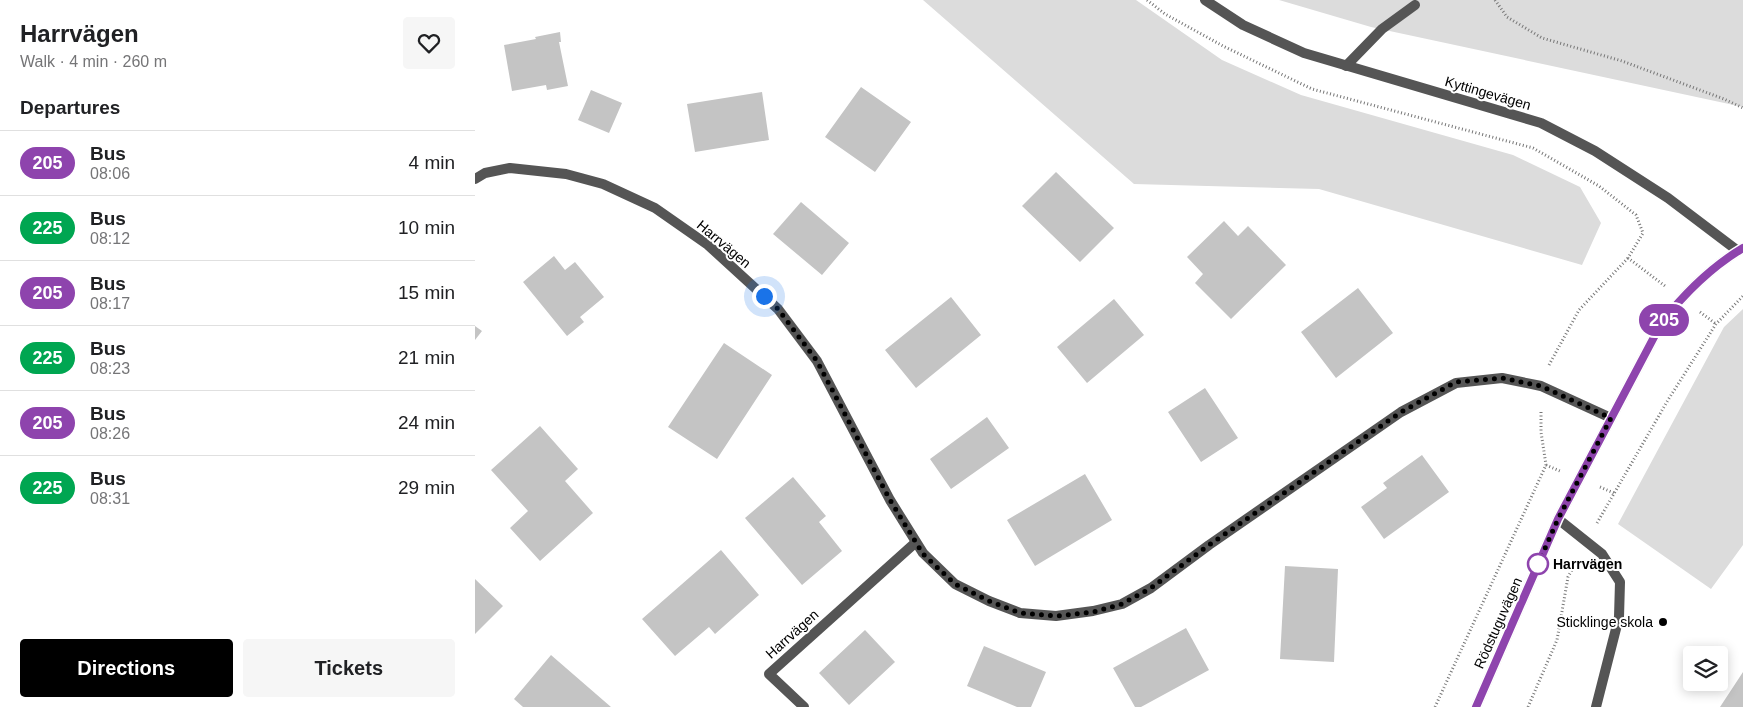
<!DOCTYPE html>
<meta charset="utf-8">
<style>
:root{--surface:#fff;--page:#f6f6f6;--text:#202124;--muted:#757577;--line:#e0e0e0;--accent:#000}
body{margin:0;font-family:Helvetica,sans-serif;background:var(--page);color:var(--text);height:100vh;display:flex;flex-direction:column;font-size:19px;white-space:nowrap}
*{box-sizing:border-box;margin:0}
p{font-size:16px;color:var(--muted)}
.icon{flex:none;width:28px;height:28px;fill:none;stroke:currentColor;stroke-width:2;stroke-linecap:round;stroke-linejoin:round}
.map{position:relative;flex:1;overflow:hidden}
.details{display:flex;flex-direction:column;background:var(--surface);width:475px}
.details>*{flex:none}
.badge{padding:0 10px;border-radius:16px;font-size:18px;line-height:32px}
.controls{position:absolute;left:1208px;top:646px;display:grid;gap:10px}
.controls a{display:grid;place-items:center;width:45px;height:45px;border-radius:5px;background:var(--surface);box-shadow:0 2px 12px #0003;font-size:25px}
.you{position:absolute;width:25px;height:25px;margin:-12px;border:4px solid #fff;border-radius:50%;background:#1a73e8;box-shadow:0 0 0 8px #1a73e833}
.map>.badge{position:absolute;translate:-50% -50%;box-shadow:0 0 0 2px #fff}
h2{padding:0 20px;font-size:19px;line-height:45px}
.round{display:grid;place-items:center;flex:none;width:52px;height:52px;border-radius:5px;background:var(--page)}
.head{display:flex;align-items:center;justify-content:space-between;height:85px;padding:0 20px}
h1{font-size:24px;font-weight:700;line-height:38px}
.button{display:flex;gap:10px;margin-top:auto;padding:10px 20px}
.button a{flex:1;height:58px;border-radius:5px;background:var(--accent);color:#fff;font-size:20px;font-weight:700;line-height:58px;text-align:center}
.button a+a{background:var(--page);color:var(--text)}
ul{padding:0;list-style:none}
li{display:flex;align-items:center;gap:15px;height:65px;padding:0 20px;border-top:1px solid var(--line)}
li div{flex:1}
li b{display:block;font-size:19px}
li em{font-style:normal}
li .badge{min-width:55px;font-weight:700;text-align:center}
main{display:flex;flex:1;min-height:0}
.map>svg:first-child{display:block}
</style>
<main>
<section class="details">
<div class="head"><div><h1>Harrvägen</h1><p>Walk · 4 min · 260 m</p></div><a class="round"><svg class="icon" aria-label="heart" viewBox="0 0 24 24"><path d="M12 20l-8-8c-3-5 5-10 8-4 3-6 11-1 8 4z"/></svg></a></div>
<h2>Departures</h2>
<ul>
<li><span class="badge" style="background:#8e44ad;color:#fff">205</span><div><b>Bus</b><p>08:06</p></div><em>4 min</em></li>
<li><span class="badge" style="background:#00a651;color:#fff">225</span><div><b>Bus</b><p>08:12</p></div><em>10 min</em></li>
<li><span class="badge" style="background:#8e44ad;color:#fff">205</span><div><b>Bus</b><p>08:17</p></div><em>15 min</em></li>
<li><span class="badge" style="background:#00a651;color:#fff">225</span><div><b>Bus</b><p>08:23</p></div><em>21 min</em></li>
<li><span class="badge" style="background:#8e44ad;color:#fff">205</span><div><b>Bus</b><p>08:26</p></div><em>24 min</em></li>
<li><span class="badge" style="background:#00a651;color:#fff">225</span><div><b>Bus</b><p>08:31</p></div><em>29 min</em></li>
</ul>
<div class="button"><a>Directions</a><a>Tickets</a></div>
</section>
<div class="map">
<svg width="1268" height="707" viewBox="0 0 1268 707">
<rect width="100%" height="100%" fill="#fff"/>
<path fill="#dcdcdc" d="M448 0H661L747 60 826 95 1038 155 1105 187 1126 223 1107 265 844 189 659 184Z
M804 0H1268V107L896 27Z
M1268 309V545L1236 589 1143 524 1249 327Z"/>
<path fill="#c4c4c4" d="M85 32 86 42H84L93 86 72 90 71 85 37 91 29 45 61 39 60 37Z
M386 87 436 122 400 172 350 137Z
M116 90 147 103 134 133 103 120Z
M287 92 294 140 220 152 212 104Z
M581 172 639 228 605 262 547 206Z
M326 202 374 243 347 275 298 234Z
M749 221 763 236 773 226 811 265 756 319 720 283 728 274 712 257Z
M79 256 90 270 100 262 129 297 105 317 109 322 92 336 48 282Z
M883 288 918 333 861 378 826 332Z
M476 297 506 335 441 388 410 350Z
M639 299 669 335 612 383 582 347Z
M0 326 7 331 0 340Z
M249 343 297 375 242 459 193 427Z
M730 388 763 438 726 462 693 412Z
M512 417 534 448 476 489 455 459Z
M65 426 103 469 90 481 118 513 65 561 35 528 53 511 16 470Z
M947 455 974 492 909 539 886 507 912 488 908 483Z
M610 474 637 520 560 566 532 520Z
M318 477 351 516 344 522 367 551 327 585 270 518Z
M246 550 284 595 240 634 234 627 200 656 167 619Z
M810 566 863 569 859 662 805 659Z
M0 579 28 606 0 634Z
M711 628 734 670 666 707H660L638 668Z
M390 630 420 662 374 705 344 673Z
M509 646 571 672 556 707H542L492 686Z
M76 655 136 707H48L39 699Z
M1268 672V707H1245Z"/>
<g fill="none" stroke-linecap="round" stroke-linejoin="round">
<path stroke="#777" stroke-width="3" stroke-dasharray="1 2.5" stroke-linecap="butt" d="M672 0 690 14 748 46 837 89 1058 148 1124 186 1161 215 1168 233 1153 258 1190 286
M1020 0 1032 17 1067 38 1147 61 1249 99 1268 108
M1225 312 1241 324
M1074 365 1104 310 1153 258
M1071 465 1085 471
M1125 487 1139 493
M1122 523 1193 400 1241 324 1268 296
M960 707 1071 465 1066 432V410
M1053 707 1082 640 1093 577 1101 562"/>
<path stroke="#555" stroke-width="10" d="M871 66 907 29 940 5
M329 707 294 674 440 543"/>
<path stroke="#555" stroke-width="10" d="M730 0 768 25 829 53 1066 123 1120 151 1193 198 1263 251
M0 179 10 173 35 168 91 174 128 184 180 208 233 245 303 309 342 361 415 500 448 553 480 584 514 601 545 613 581 616 618 611 647 604 676 588 734 545 926 412 981 383 1027 378 1066 386 1136 418
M1083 519 1127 554 1145 582 1144 617 1121 707"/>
<path stroke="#555" stroke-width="10" d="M1001 707 1083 519 1187 322C1210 293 1236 267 1268 248"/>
</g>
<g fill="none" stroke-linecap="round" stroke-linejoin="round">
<defs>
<path id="line" d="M1001 707 1083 519 1187 322C1210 293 1236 267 1268 248"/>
</defs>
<use href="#line" stroke="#fff" stroke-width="11"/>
<use href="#line" stroke="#8e44ad" stroke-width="8"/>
<path stroke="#000" stroke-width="5" stroke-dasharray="0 9" d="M289 296 303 309 342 361 415 500 448 554 480 584 514 601 545 613 581 616 618 612 647 604 676 588 734 545 926 412 981 382 1027 378 1066 386 1136 418 1083 519 1061 569 1063 564"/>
</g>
<circle fill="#fff" stroke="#8e44ad" stroke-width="2.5" cx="1063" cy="564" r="10"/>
<circle fill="#000" stroke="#fff" stroke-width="2" cx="1188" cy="622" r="5"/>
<g text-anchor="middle" stroke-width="4" stroke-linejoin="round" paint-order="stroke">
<g font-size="14" fill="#000" stroke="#fff">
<text transform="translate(1013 93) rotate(16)" y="5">Kyttingevägen</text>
<text transform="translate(249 244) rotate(40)" y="5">Harrvägen</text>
<text transform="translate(1023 623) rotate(-66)" y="5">Rödstuguvägen</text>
<text transform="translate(317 634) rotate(-42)" y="5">Harrvägen</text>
</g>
<g font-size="14" font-weight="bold" fill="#000" stroke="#fff" text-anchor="start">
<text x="1078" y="569">Harrvägen</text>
</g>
<g font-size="14" fill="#000" stroke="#fff" text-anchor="end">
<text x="1178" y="627">Sticklinge skola</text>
</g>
</g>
</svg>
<div class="controls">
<a><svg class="icon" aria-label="layers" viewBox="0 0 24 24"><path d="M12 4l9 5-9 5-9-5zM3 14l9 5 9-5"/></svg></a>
</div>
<div class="you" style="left:289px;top:296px"></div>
<b class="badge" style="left:1189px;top:320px;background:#8e44ad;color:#fff">205</b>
</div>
</main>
